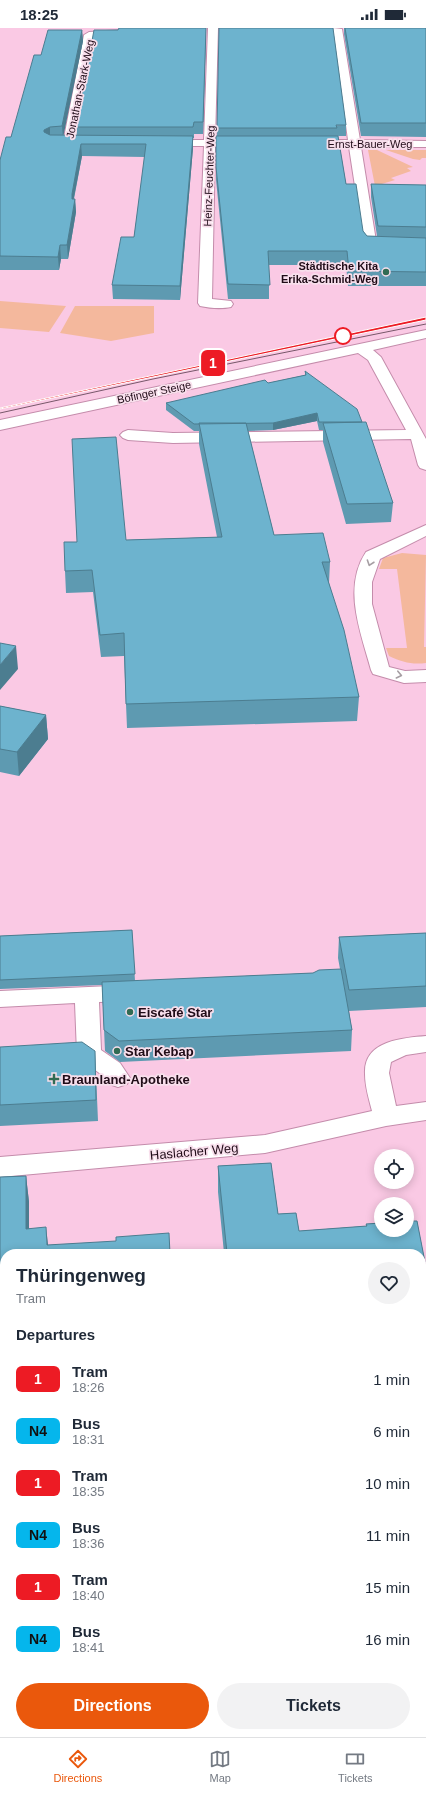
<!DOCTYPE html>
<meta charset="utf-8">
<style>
:root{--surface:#fff;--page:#f2f2f3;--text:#1f2937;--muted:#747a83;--line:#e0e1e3;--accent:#ea580c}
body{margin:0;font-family:Arial,sans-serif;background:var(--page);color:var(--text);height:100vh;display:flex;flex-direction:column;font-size:15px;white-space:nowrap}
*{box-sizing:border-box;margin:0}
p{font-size:13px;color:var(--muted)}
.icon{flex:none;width:22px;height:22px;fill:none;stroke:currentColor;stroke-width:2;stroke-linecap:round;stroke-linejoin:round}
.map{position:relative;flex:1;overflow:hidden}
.sheet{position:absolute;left:0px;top:1221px;width:426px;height:488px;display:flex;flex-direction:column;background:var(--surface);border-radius:16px 16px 0 0;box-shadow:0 2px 10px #0003}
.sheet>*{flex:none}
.badge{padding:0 8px;border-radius:6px;font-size:14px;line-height:26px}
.controls{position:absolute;left:374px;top:1121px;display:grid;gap:8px}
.controls a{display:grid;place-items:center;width:40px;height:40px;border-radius:50%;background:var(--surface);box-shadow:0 2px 10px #0003;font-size:20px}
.map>.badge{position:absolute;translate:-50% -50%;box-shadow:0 0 0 2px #fff}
h2{padding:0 16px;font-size:15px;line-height:36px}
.round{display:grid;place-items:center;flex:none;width:42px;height:42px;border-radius:21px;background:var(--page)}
.summary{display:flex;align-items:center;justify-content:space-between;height:68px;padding:0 16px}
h1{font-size:19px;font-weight:800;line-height:30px}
.action{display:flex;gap:8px;margin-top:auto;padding:8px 16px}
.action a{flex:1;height:46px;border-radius:24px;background:var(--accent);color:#fff;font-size:16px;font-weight:800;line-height:46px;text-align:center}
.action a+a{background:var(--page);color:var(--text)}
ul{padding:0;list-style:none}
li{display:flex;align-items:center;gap:12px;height:52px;padding:0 16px}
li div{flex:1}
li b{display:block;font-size:15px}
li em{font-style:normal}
li .badge{min-width:44px;font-weight:700;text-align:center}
.status{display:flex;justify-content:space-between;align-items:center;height:28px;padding:0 20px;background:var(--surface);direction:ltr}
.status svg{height:11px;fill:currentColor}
.menu{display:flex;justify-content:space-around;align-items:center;height:56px;border-top:1px solid var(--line);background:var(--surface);font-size:11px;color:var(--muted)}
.menu a{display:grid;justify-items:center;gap:2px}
.menu .active{color:var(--accent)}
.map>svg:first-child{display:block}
</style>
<div class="status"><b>18:25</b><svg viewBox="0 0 49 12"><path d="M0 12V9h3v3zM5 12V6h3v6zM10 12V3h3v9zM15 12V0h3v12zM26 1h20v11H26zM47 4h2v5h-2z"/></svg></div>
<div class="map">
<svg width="426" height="1709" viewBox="0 0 426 1709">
<rect width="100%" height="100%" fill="#fac9e4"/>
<path fill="#f4b89d" d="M368 122H377L413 139 407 140 411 143 391 150 395 152 375 158Z
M386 122H426V130H422L420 132 413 131Z
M0 273 66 278 49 304 0 300Z
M75 278H154V305L111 313 60 305Z
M402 525 426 527 424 619H426V635C412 637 402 634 389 628L386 620H407L397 541H379L383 530Z"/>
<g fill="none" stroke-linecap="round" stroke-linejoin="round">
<defs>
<path id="pedestrian" d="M133 957 141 959 145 965 141 971 133 973 99 974 101 1022 120 1035 130 1050 127 1056 118 1059 109 1056 102 1047 80 1031 77 1025 75 975 0 979V963Z"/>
<path id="minor" d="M208 0H218L215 112H247L253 115 247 118H215L212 271 231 273 233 276 231 279C222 281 209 280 200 278L198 275 204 118H163L157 115 163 112H204Z
M333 0 342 1 360 112 426 113V119H361L376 213 426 214V222L366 220 364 217 349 119 309 118 303 115 309 112H348Z
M122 2 125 3 127 5 125 7 93 10 75 115 73 117H65L63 115 84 7 89 4Z
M426 302V310L373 322 381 329 426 411V442L420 440 418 437 411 411 173 415 128 412 123 410 120 407 123 404 128 402 173 405 406 402 368 332 358 325 0 402V392Z
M426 497V508L380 531 372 554V576L389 639 405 643 426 642V654L404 655 373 646 371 642C361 605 342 560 366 524Z
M426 1008V1024L406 1027 391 1034 389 1045 396 1078 426 1074V1092L386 1098 265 1125 0 1149V1129L265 1107 372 1083C369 1071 365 1059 365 1046 363 1013 402 1010 426 1008Z"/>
</defs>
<use href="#pedestrian" stroke="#c48cab" stroke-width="2"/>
<use href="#minor" stroke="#c48cab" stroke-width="2"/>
<use href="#pedestrian" fill="#fff" fill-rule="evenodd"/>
<use href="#minor" fill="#fff" fill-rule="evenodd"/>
<path stroke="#775769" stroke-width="1" d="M0 385 153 351 426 296"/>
</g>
<path fill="#5e9ab1" d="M206 0 203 106H194V110H193V120L180 272 113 271 112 257 134 209 145 129 82 128 74 171H75L76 184 68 231H61L59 242H0V132L11 109 41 27 82 2 83 13 63 107H77L76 99 118 2Z
M344 0H426V109L361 108 344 6Z
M346 97V108H338L346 156 363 203 367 208H377L371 169V156L426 157V258H348L346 237H269V271H228L216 152 217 100Z
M305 343 362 394 393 475 391 494 346 496 323 414V402H319L317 393 273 402 248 403 274 507 330 534 329 555 359 669 357 693 127 700 124 628 101 629 93 564 66 565 65 543 126 512 217 509 199 416V403H194L166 382V375L268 355 305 347Z
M0 678 46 687 48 711 19 748 0 744Z
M132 902 135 953 313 945 340 941 338 930 339 909 426 905V979L349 983 352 1002 351 1023 120 1034 105 1023 102 957 0 961V908Z
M0 1019 95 1023 98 1093 0 1098Z
M271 1135 278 1186 296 1185 299 1203 366 1198V1196L381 1195V1202H407V1193H417L425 1234 423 1260H421V1226H215L224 1225 218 1164V1138Z
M26 1148 29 1174V1200L48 1217 170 1226H5V1310H0V1149Z
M5 1411V1503H0V1417H4Z
M421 1439H426V1646L421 1647Z"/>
<path fill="#4c7d90" d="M206 0V5L203 106V94Z
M82 2 83 13 63 110 62 98Z
M50 99V111L44 114V102Z
M193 108V120L180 272V258Z
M81 116 82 128 72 179V166Z
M75 171 76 184 68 231 67 217Z
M60 217 61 231 59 242 58 229Z
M317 385V393L273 402V395Z
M16 618 18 641 0 662V637Z
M46 687 48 711 19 748 17 724Z
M26 1148 29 1174V1226L26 1201Z
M46 1199 49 1225 47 1217Z"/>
<path fill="#6db3ce" stroke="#4c7d90" d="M119 0H206L203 94H194L193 99H76L94 2H118Z
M219 0H333L346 97H336L337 100H217Z
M345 0H426V95H361Z
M48 2H82L62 98 50 99 44 102V104L50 107 193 108 180 258 112 257 121 209H134L146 116H81L72 166V171H75L67 217H60L58 229 0 228V132L6 109H11L34 27H41Z
M216 108H338L346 156H356L363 203 367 208 426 210V244L349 243 347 223H268L270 257 228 256 216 139Z
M371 156 426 157V199L378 198Z
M305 343 357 381 362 394H319L317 385 273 395 194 396 166 375 265 352 268 355 306 347Z
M366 394 393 475 347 476 323 395Z
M199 395H246L274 507 323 505 330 534H322L344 602 359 669 126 676 124 605 100 607 92 542 65 543 64 514H77L72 411 116 409 126 512 222 509Z
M0 615 16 618 0 637Z
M0 678 46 687 17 724 0 721Z
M132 902 135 946 0 952V908Z
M426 905V958L349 962 339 909Z
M341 941 352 1002 119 1013 104 1002 102 954 313 945 319 942Z
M82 1014 95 1023 96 1072 0 1077V1019Z
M271 1135 278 1186 296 1185 299 1203 367 1198 366 1196 381 1195V1202H407V1193H417L425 1234H421V1226H215L227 1225 218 1138Z
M26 1148V1201L46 1199 47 1217 116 1213V1209L169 1205 170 1226H5V1283L0 1284V1149Z
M4 1411H5V1477H0V1417H4Z
M421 1439H426V1625L421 1626Z
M58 1704H309V1709H58Z"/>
<defs><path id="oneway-chevron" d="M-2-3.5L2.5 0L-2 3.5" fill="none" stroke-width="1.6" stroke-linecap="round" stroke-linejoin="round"/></defs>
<g stroke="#a69ea3">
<use href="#oneway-chevron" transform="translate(370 535) rotate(109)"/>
<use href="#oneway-chevron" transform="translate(399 647) rotate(13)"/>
</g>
<path fill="#ed1b24" stroke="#fff" d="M426 289V292L0 381V380Z"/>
<g fill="#316b53" stroke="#f8dfec" stroke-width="1.5">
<circle cx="386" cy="244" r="4"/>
<circle cx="130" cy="984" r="4"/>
<circle cx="117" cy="1023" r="4"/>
<path d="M52 1045h4v4h4v4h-4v4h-4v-4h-4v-4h4z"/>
</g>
<circle fill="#fff" stroke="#ed1b24" stroke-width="2" cx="343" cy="308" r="8"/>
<g text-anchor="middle" stroke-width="3.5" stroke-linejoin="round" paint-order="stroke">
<g font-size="11" fill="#200c18" stroke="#f8dfec">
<text transform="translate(80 61) rotate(-78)" y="4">Jonathan-Stark-Weg</text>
<text x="370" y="120">Ernst-Bauer-Weg</text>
<text transform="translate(209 148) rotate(-88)" y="4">Heinz-Feuchter-Weg</text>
<text transform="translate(154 364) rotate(-12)" y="4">Böfinger Steige</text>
</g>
<g font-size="11" font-weight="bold" fill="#200c18" stroke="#f8dfec" text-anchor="end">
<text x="378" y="242">Städtische Kita<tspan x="378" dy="13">Erika-Schmid-Weg</tspan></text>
</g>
<g font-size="13" font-weight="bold" fill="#200c18" stroke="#f8dfec" text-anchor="start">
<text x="138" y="989">Eiscafé Star</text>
<text x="125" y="1028">Star Kebap</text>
<text x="62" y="1056">Braunland-Apotheke</text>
</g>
<g font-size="13" fill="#200c18" stroke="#f8dfec">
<text transform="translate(194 1123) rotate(-5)" y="5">Haslacher Weg</text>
</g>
</g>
</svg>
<div class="controls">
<a><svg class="icon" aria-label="locate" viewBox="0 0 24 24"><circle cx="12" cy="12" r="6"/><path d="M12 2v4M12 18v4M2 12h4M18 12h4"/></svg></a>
<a><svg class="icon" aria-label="layers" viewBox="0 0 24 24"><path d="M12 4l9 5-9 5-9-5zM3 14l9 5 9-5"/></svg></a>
</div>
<b class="badge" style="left:213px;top:335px;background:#ed1b24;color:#fff">1</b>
<section class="sheet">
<div class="summary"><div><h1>Thüringenweg</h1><p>Tram</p></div><a class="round"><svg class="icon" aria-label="heart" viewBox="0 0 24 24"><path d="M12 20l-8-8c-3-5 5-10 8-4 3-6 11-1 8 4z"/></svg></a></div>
<h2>Departures</h2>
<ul>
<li><span class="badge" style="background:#ed1b24;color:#fff">1</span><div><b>Tram</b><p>18:26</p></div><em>1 min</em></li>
<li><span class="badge" style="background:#05b6ec;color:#111">N4</span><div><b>Bus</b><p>18:31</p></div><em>6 min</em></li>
<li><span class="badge" style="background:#ed1b24;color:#fff">1</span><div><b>Tram</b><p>18:35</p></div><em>10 min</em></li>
<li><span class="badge" style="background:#05b6ec;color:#111">N4</span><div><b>Bus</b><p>18:36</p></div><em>11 min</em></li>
<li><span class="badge" style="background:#ed1b24;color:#fff">1</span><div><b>Tram</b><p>18:40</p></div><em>15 min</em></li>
<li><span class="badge" style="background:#05b6ec;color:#111">N4</span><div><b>Bus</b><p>18:41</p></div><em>16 min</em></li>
</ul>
<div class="action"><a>Directions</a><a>Tickets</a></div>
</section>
</div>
<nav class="menu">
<a class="active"><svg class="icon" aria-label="directions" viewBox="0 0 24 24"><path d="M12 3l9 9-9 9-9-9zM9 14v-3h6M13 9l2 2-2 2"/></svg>Directions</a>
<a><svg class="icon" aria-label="map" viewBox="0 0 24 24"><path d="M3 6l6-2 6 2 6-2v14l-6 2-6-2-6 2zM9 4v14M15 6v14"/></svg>Map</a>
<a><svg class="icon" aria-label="tickets" viewBox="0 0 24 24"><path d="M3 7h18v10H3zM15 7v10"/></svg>Tickets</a>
</nav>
